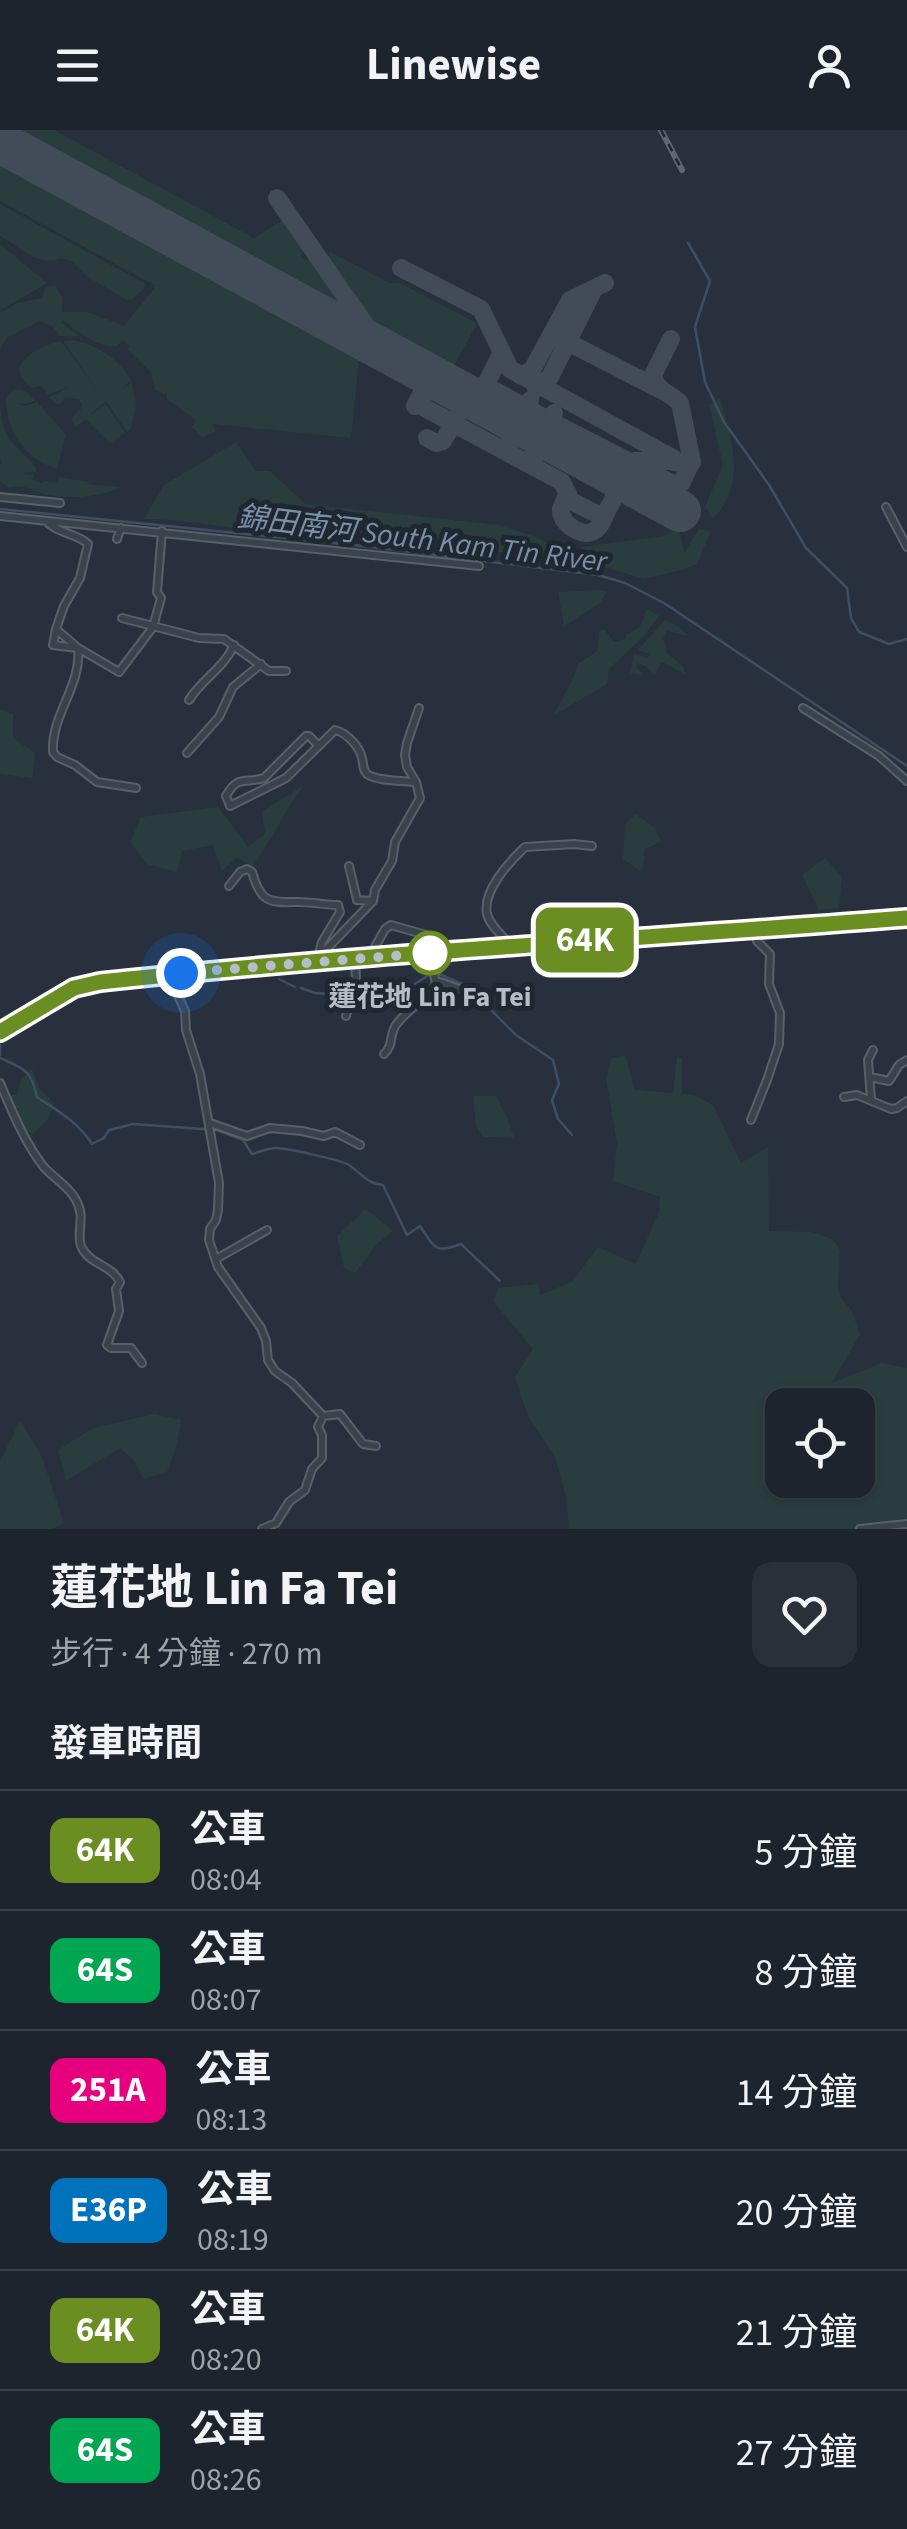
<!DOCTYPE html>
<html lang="zh-TW">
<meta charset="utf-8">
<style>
:root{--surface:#1d242d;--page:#2a3039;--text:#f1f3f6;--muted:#a0a4aa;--line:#3b4149}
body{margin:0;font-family:"Source Sans 3","Noto Sans TC",sans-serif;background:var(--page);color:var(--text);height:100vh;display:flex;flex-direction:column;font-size:38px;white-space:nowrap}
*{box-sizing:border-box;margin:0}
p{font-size:32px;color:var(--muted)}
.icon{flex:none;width:55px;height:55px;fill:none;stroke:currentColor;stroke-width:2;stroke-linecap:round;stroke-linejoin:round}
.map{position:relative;height:1399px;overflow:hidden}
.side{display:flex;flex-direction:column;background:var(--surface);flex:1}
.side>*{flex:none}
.badge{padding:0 20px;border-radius:15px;font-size:35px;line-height:65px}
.fabs{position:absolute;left:765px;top:1258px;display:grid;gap:20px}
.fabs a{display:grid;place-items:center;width:110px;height:110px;border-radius:20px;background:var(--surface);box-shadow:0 2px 8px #0004,0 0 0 2px var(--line);font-size:50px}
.you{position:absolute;width:50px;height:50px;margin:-25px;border:8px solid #fff;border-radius:50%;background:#1a73e8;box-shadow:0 0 0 15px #1a73e833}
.map>.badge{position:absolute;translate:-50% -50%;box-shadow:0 0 0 5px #fff}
h2{padding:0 50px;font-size:38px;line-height:90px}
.round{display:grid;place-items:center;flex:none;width:105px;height:105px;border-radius:20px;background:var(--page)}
.headline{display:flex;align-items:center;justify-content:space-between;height:170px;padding:0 50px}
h1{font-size:48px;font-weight:700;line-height:75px}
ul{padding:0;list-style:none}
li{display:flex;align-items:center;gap:30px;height:120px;padding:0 50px;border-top:2px solid var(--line)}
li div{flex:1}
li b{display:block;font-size:38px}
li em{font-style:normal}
li .badge{min-width:110px;font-weight:700;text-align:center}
header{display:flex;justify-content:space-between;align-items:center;height:130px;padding:0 50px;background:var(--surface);font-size:45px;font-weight:700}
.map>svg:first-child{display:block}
</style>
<header><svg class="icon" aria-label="menu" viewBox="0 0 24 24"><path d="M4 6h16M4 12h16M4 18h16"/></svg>Linewise<svg class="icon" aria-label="person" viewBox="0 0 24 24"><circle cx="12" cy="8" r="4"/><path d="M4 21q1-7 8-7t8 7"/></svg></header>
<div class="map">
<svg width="907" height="1399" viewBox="0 0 907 1399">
<rect width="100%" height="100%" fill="#27303c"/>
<path fill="#2a3d3e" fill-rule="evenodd" d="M9 0H54L254 108 286 88 307 117 302 122 301 126 307 130 314 129 356 188Z
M0 33 359 228 351 308 213 294 215 302 202 307 192 297 196 290 167 269 165 259V265L155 259 151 242 127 219 129 216 123 210C121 212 119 215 117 216 104 221 72 198 62 190L61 192 79 206H60L52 196 40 191 6 208 0 221V183L17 173 43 168 45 157 55 155 63 168 62 182H88L124 196 156 156 0 71Z
M0 74 144 153 145 157 133 169 127 170 88 147 73 132 61 128C38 138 19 116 0 106Z
M0 114 47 153 0 181Z
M330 122 390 153H400L477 193 452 240 370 195 326 132Z
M70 210C94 212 120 230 131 250L121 260 132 252 136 275 131 299 127 302 106 271 89 286 106 274 125 303 110 313 86 289 75 298 71 288 81 279 82 274 79 269 65 268 62 273 56 275 49 267 71 256 48 265 42 256 31 258 20 245 19 237C28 222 44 215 61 211L103 268 63 211Z
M19 259 27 262 35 271 25 274 16 273 25 276 37 272 66 305 57 339C24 328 7 303 6 269L10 263Z
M720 268C731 311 748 352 713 389L705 377 723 335 709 275Z
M0 270C2 309 12 312 36 337V342H23L24 344 34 345 32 349 42 353 44 351 81 354 57 352 58 347 90 352 87 354C98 356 109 355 121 357 98 368 65 370 40 363 28 359 23 354 10 358L0 351V334L3 333 0 328Z
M236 312 255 341H270L305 374 499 395 533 406 575 426 582 417 664 406 679 398 684 423 699 399 711 401 697 434 682 440 644 449 608 438 506 422 442 421 306 403C252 405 198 389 144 389L164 355Z
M594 460 607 461 600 473 564 496 558 462Z
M646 479 659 486 643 507 609 539 607 554 554 585C562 567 573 553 578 534L597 521 599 502 604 499 614 512 624 509 627 504C640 498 644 493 646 479Z
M665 490 681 498 688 506 667 501 663 509 667 523 683 536 685 544 662 532 654 544 647 537 638 533 636 536 643 545 630 543 634 524 647 527 650 524 638 520Z
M0 579 13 584V608L35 623 32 648 0 644Z
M304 655C284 681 272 710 253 736L236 728 222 741 213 715 182 721 177 742 147 734 130 712 141 687 218 677 248 717 265 704 262 682Z
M635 684 655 698 661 712 645 719 642 742 623 729 625 694Z
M825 728 842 747 839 778 819 780 802 745Z
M625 925 635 960 673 963 677 926 682 929V964L696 966 713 975 741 1033 768 1017 769 1101 812 1102 832 1109 840 1120 838 1156 841 1168 852 1181 860 1204 832 1253 882 1233 907 1238V1399H569L566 1367 555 1327 528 1286 515 1247 533 1219 493 1171 499 1158 538 1154 541 1165 573 1151 598 1117 636 1134 659 1082 660 1067 613 1051 617 1013 606 949 611 928ZM782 1275H858V1350H782Z
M32 939 40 959 54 973 47 991 33 1004 11 992 19 979 14 976 11 965H17L20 951Z
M473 966H496L508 989 514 1008 483 1007 476 996Z
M366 1079 393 1101 377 1114 355 1143 344 1138 337 1106Z
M155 1284 181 1290 177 1315 167 1342 144 1349 133 1330 120 1318 66 1351 58 1320 93 1298Z
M20 1291 42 1327 64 1393 52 1399H0V1331Z"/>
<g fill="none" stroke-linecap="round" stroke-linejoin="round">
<path stroke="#3e4f63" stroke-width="2.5" d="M688 113 710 151 695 197 705 252 724 292 769 355 806 418 847 458 851 488 859 502 889 514 907 509
M0 379 354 415 598 445 625 453 664 473 907 636
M439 844 471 858 475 863
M279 849 295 857
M301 858 315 863 347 865
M480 869 516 905 553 930 559 954 552 970 558 989 572 1005
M356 870C381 883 407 858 429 845
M0 915V925
M0 928C24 939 31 939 37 967 58 981 78 992 92 1014L104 1008 109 1000 133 994 217 1000 243 1010 252 1024C260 1022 268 1018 276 1018 286 1018 341 1030 349 1035 361 1043 367 1054 383 1055L407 1105 420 1096C435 1118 435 1124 461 1114L500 1151"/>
<path stroke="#424b58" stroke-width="18" d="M277 68 382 219
M401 138 481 179 510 239 674 329
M552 204 661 260
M502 222 487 252 488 257 550 291 677 356 681 354 690 335
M521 246 532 240 570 170 605 153
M536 259 550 247 594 159
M420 267 425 278 562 352 571 371 601 386C619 371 616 346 634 331H669L690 335 692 332 680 273C670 262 656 262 653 245L671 209
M415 276 431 246
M427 308 436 313 443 311 459 284
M510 324 509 312 530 270
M580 327 617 329
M535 337 533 325 554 283
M568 363C567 365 561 377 561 379 559 392 580 407 592 402 600 399 604 388 607 381"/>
<path stroke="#424b58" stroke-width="42" d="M0 12 680 381"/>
<defs>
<path id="street" d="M0 367 60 373
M886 377 907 417
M0 386 479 436
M46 391C58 404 77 403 88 414L80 448 64 476 56 499 78 518 119 542 153 497 161 468 157 462 162 401
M117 409 121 398
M122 488 199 508 224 509 269 541H286
M56 499 53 515 77 518
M78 518C82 556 51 584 53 622L57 627 75 635 97 652 136 658
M189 570C202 549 224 538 234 515
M803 578 879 626 907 651
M319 616 309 606H306L264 648C246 654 238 644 226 666L230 676 286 648 335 600C347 603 359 616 362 628 364 635 362 639 367 644 375 651 405 651 416 652
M187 623 219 587 233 557 261 534
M349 736 357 770 373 771
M229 756 240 742 247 739 252 742C260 770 267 773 295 772 308 771 324 775 338 775L340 782 322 812 319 824
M511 816C504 807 490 796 487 784 482 761 510 731 525 717L574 714 592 716
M370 826 385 799 391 795 426 805
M316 830 373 771 375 760 392 731 395 712 420 668 416 652 407 637 405 625 407 613 419 578
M173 844 175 859 185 881 186 900 200 944 219 1053 218 1080 216 1090 210 1099 209 1110 218 1137 261 1198 266 1211 268 1230 275 1241 292 1253 323 1286
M436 854 440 852 470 863 476 868
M346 886 356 849 355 829
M384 924C394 915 389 905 396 895 407 879 426 871 436 854L434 844 447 830 449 821
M870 947 889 951 899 935 907 930
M0 953C12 981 24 1011 43 1036 53 1048 69 1056 76 1070 86 1088 76 1102 81 1116 89 1135 111 1134 120 1152L116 1159 119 1181 107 1215 111 1218H131L142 1233
M844 967 857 965 891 979 897 978 907 971
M871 969 868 930 873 920
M751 990 767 950 779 914 780 883 769 854 770 824 757 811V800
M210 993 247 1006 270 998 302 1001 324 1006 335 1002 360 1015
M216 1129 267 1100
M323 1286 340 1284 363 1314 376 1316
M262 1399 276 1393 289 1372 305 1360 312 1339 322 1328V1305L318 1297 323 1286
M860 1399 907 1394"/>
<path id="secondary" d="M0 902 75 858 100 852 261 835 907 788"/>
</defs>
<use href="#street" stroke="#58606a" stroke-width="10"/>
<use href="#secondary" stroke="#58606a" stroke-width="12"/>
<use href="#street" stroke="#3a424c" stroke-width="6"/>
<use href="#secondary" stroke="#49525f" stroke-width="9"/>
<defs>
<path id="rail" d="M661 0 682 40"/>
</defs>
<use href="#rail" stroke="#5d6673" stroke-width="6"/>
<use href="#rail" stroke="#1f2731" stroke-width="2.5" stroke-dasharray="8" stroke-linecap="butt"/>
</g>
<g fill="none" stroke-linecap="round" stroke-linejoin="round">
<defs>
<path id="line" d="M0 902 74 858 100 852C368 823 638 809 907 788"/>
</defs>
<use href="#line" stroke="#fff" stroke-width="22"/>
<use href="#line" stroke="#6b8e23" stroke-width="15"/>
<path stroke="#b6bdc7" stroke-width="10" stroke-dasharray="0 18" d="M181 843 430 823"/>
</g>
<circle fill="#fff" stroke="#6b8e23" stroke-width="5" cx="430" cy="823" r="20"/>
<g text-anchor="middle" stroke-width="10" stroke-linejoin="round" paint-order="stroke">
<g font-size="28" font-weight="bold" fill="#b6bdc7" stroke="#1f2731">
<text x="430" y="876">蓮花地 Lin Fa Tei</text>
</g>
<g font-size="30" font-style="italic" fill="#7a8fa7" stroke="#1f2731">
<text transform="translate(422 409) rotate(7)" y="10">錦田南河 South Kam Tin River</text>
</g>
</g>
</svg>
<div class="fabs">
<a><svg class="icon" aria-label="locate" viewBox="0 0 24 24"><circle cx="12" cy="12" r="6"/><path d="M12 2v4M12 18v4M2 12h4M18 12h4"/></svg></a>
</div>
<div class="you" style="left:181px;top:843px"></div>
<b class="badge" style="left:585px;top:810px;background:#6b8e23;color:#fff">64K</b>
</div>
<section class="side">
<div class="headline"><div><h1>蓮花地 Lin Fa Tei</h1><p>步行 · 4 分鐘 · 270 m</p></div><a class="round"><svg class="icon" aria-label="heart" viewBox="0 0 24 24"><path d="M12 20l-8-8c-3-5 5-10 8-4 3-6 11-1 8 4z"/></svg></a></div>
<h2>發車時間</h2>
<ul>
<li><span class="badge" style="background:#6b8e23;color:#fff">64K</span><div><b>公車</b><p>08:04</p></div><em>5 分鐘</em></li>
<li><span class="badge" style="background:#00a651;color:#fff">64S</span><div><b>公車</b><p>08:07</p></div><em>8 分鐘</em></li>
<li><span class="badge" style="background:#e6007e;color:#fff">251A</span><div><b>公車</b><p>08:13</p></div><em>14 分鐘</em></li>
<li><span class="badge" style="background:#0072bc;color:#fff">E36P</span><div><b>公車</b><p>08:19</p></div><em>20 分鐘</em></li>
<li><span class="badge" style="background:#6b8e23;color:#fff">64K</span><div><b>公車</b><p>08:20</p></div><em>21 分鐘</em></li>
<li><span class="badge" style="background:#00a651;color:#fff">64S</span><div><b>公車</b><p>08:26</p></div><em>27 分鐘</em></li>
</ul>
</section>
